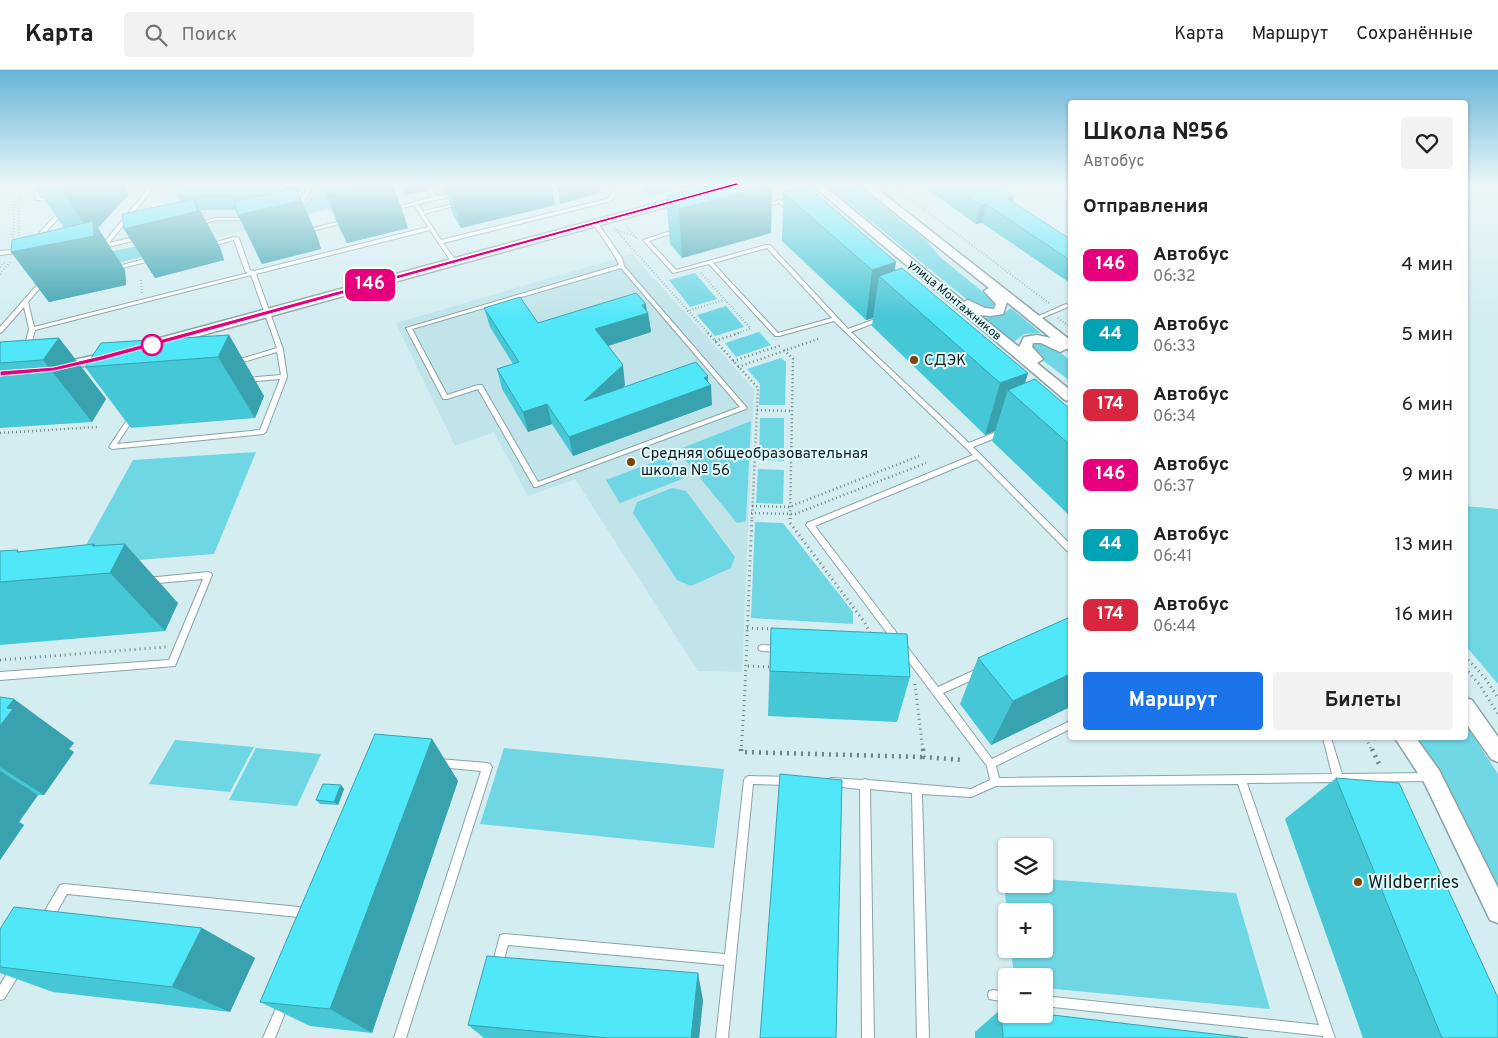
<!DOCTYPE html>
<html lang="ru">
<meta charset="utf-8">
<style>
:root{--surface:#fff;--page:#f2f2f2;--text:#202124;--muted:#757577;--line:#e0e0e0;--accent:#1a73e8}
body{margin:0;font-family:Overpass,sans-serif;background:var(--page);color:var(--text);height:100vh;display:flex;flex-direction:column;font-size:19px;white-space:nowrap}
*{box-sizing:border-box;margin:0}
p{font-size:16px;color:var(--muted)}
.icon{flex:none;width:28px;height:28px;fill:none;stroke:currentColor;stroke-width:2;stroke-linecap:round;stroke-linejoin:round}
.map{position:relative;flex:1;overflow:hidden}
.sheet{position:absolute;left:1068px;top:30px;width:400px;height:640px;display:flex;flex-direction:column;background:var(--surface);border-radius:5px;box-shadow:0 1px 4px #0004}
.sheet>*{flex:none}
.badge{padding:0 10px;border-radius:8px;font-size:18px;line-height:32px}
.fabs{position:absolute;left:998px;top:768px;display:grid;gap:10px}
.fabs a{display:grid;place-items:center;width:55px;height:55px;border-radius:5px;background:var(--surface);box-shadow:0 1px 4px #0004;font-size:25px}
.map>.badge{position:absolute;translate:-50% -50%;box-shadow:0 0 0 2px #fff}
h2{padding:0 15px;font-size:19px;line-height:45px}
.round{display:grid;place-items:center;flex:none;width:52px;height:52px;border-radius:5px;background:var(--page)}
.overview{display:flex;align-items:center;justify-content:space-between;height:85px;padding:0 15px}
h1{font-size:24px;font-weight:700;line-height:38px}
.button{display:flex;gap:10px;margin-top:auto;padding:10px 15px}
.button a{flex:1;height:58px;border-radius:5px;background:var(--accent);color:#fff;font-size:20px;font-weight:700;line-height:58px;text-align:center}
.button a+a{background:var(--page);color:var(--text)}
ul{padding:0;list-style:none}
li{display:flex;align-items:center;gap:15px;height:70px;padding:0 15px}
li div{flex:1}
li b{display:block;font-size:19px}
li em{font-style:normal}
li .badge{min-width:55px;font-weight:700;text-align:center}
header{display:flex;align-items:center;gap:30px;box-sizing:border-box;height:70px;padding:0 25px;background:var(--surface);border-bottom:1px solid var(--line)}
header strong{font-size:24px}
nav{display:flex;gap:28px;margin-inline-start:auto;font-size:18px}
.search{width:350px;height:45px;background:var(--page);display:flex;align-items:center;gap:12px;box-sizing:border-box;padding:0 18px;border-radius:5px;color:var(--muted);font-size:19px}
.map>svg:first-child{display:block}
</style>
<header>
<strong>Карта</strong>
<div class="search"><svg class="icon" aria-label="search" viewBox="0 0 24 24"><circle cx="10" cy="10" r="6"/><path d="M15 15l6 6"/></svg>Поиск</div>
<nav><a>Карта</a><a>Маршрут</a><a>Сохранённые</a></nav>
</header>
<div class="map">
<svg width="1498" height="968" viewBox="0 0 1498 968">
<rect width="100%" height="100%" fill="#d3edf1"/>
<path fill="#c0e4e9" d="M160 114H346L357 134 191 173 169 161Z
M632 184 754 319 742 602 698 601 575 409 528 426 494 362 455 376 396 253Z"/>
<path fill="#6fd6e3" d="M320 114H344L354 133 296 146Z
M638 114H688L691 116 650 127Z
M825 114H855L926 170 940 187 993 230 996 233C991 242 983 238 975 236Z
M160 171 163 182 89 200 100 184Z
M695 203 717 229 690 237 669 210Z
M726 236 744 257 715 266 697 245Z
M1011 238 1041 263 1024 264 1014 272 984 248 1000 246Z
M759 262 771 275 736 287 725 273Z
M1034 272 1049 274 1070 290V311L1032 282 1030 274Z
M781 288 786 292 785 335H759L760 314 747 299Z
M760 348H784V391L759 390Z
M751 351 746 451 737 453 677 380Z
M256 382 214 484 75 495 133 390Z
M667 387 682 409 620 433 606 410Z
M758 399 784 400 783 434 756 433Z
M672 418 686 421 735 487 731 498 691 516 677 510 633 443 637 432Z
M1465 436 1498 439V614L1465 575Z
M755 452 783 453 853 542V554L751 548Z
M1465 653 1498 704V817L1448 717 1417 668H1465Z
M175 670 254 677 230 722 149 714Z
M256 678 321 684 297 736 229 730Z
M504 678 724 699 714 778 480 754Z
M1003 806H1006V814H1044V809L1236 823 1270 939 1044 918V906H1014L1011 879H1044V841H1007Z"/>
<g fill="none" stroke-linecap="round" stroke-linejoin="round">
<defs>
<path id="lane" d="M43 114H48L39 123 40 128 55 129H57V131L36 130 35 123Z
M106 114H110V117L147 116 152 120 109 173 139 166 141 167V169L104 178 101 176 147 120 146 118 110 119 105 118Z
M311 114H315L298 140H294V139Z
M424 114H428L436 126 447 125 441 114H445L451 124H457L459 125 418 134 423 141 459 133 461 134 424 144 441 170 607 129 620 114H625L611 131 443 173 457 192 454 194 452 193 430 160 256 204 283 279 287 307 266 362 263 364 112 379 109 377 131 344 133 343 136 345 117 374 260 360 280 309 246 312 243 310 246 308 281 305 277 282 236 294 233 292 234 291 277 278 251 205 35 260 31 275 28 277 25 275 29 259 24 237 2 262 0 263V257L36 216 49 213V215L40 218 28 232 34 257 248 203 245 201 234 170 209 177 206 175 234 167 239 168 250 200 254 201 428 157 414 135 392 140 390 139 432 127Z
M780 130 791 138V140H787L779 133 762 137 760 136Z
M61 140 65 141 45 163 46 172 41 173 39 163Z
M216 148H249L251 149 249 150H216L196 155 194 154Z
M345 150 347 151V152L305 163 302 161Z
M593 152H597L622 188 624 196 747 338 746 339 536 417H534L478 319 447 329H443L406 258 619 195 616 188 593 153ZM621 198 740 337 538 412 482 315H478L447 325 412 259Z
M677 159 682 160 649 171 676 200 766 175H770L848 259 878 248H882V250L851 262 969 373 1001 360H1005L1006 362 1005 364 973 377 1070 474V482L1067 481 977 389 815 456 938 617 975 600 978 599 981 600 982 603 981 606 943 623 992 689 1070 651V659L996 696 999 708 1332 704 1323 668H1331L1342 704 1430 703 1433 704 1435 707 1433 710 1430 711 1343 712 1339 715 1335 712 1247 713 1335 968H1323V966L1044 936V926L1319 955 1238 714 996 716 971 727 922 724 929 968H917L912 723 870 719 874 968H862L860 719 832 716 829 715 827 712 829 709 832 708 862 710 865 709 869 710 971 719 990 710 987 696 806 455 807 453 973 385 834 251 779 266H775L709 194 673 203 643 170ZM767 178 832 248 778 263 713 193Z
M20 179 23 181 22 182 0 185V181Z
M152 187 154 188V190L114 200 111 198Z
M1066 234 1069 236 1068 237 1037 250 1035 251 1032 249Z
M208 502 211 503 212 505 175 596 0 610V602L169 590 203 509 147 514 144 513 143 511 144 509 147 508Z
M762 575 781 576 784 577 785 579 784 581 781 582 762 581 759 580 758 578 759 576Z
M439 689 487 693 490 694 492 697 406 968H394L481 701 439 697 436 696 434 693 436 690Z
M749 706 788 707 791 708 793 711 791 714 788 715 753 714 728 968H716L724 895 508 875 501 900 497 901 493 900 492 896 499 869 500 865 504 864 725 884 744 710 746 707Z
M64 814 299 837 303 838 304 842 303 846 299 847 67 824 51 852 47 853 43 852 42 848 43 844 60 815Z
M16 894 20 895 21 899 20 903 4 929 0 930V915L12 895Z
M993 920 1006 922V932L989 929 988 925 989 921Z
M284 928 288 929 289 933 275 968H263L280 929Z"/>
<path id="street" d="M811 114H822L964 232 968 230 985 238 994 239 996 234 984 221 989 218 859 114H871L1070 270V280L1066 279 1060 282 1041 273H1033L1032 277 1043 289 1037 293 1070 320V331L1065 330ZM1007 232 1051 268 1037 265 1024 267 1019 277 979 245 990 246 1003 244Z
M687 125 691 126V130L159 277H149L148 274 149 271Z
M109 282 114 283 115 286 114 289 57 302 50 298 52 295Z
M1465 628 1472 630 1498 667V692L1491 689 1465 652Z
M1395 668H1416L1439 700 1498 818V853L1490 850 1425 714Z"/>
</defs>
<use href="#lane" stroke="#8aa3a6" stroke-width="2"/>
<use href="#street" stroke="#8aa3a6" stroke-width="3"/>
<path stroke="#718386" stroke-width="2" stroke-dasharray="0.5 2.5" stroke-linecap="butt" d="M19 114V172
M792 114 799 120
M890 114 1049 233
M626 156 637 169
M614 158 709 264
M616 160 634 166
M13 174 15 114
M0 197 5 192
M701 203 751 259
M0 204 11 191
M141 210 142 223
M687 241 724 230
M1058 248 1070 257
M735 264 752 258"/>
<path stroke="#718386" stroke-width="2.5" stroke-dasharray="1 3" stroke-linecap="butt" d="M708 263 758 318 752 449
M715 271 739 263
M784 280 793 289 790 449
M733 291 782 275
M738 297 818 269
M757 340 791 341
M0 363 98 357
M752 436 789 437 919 386
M751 443 795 444 926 393"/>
<path stroke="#718386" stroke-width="3" stroke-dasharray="1 4" stroke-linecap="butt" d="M790 448V453L865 553 870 563
M747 558 773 559
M1465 586 1485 608 1498 628
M0 590 166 577
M748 596 772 597
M1465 598 1479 614 1498 644
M915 614 923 681
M1366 668 1372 681
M741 681C747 603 748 526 752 448"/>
<path stroke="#718386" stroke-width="4.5" stroke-dasharray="2 5" stroke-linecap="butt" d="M741 679V682L924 687
M923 679 924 687 963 690
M1372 679 1380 696"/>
<use href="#lane" fill="#fff" fill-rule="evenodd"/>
<use href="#street" fill="#fff" fill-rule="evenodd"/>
</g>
<path fill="#45c7d6" d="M34 114H123L129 124 98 158 125 200 126 215 49 232 11 182 64 158Z
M189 114H302V116L298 122 317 166 321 179 262 194 236 140H199L220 177 224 190 155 208 124 159 180 132 177 126Z
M321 114H393L408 158 347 173 340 160Z
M395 114H423L425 121 405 125 401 119H398Z
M444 114H551L555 135 461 158 454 147Z
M920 114H996L1013 132 1070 169V213L982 153 976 154Z
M772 115 771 163 682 188 670 174 666 126Z
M783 122 894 200 1028 303 1025 313 1070 339V446L992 371 995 361 985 365 872 256 873 248 866 250 782 171Z
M484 238 538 253 646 240 648 243 651 262 608 276 625 315 623 318 708 312 712 335 573 386 552 354 528 362 502 319 497 299 513 294 490 257Z
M229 265 264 326 255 348 131 358 85 297Z
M59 268 106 329 92 352 0 358V272Z
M96 476 178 533 165 561 0 575V481L20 482Z
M1070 547V637L991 675 960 634 978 588Z
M771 558 910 607 897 652 768 646Z
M0 627 74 673 69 679 74 682 44 725H38L19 752 24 755 0 790Z
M432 669 458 711 372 963 310 956 260 932Z
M1336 708 1498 968H1363L1285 749Z
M341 715 344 719 338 735 320 734 316 730Z
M202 858 255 888 230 942 53 922 0 903V859Z
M703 930 699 968H484L468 955Z
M1001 939 1248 968H975V962Z"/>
<path fill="#38a2ae" d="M58 114H123L129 124 98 158 125 200 126 215 49 232 11 182 91 165Z
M287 114H302V116L298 122 317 166 321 179 262 194 238 145 277 126Z
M373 114H393L408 158 347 173 327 125Z
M396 114H400L401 119H398Z
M402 114H423L425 121 405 125Z
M448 114H551L555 135 461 158Z
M557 114H605L596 124 560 134Z
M772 115 771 163 682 188 679 139Z
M1014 126 1010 145 1007 128Z
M194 129 220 177 224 190 155 208 124 159Z
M986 134 982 153 976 154 980 135Z
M896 192 892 217 879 206 873 248 866 250 872 200Z
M646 234 647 243H648L651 262 599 279 595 259Z
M229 265 264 326 255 348 218 287Z
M59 268 106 329 92 352 43 290Z
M623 295 625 315 588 351 584 331Z
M1028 303 1019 330 1008 320 995 361 985 365 1000 313Z
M708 306V316L711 315 712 335 573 386 569 367Z
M547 334 552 354 528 362 523 342Z
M94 474 114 495 125 474 178 533 165 561 110 503 92 476Z
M1070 604V637L991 675 1013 631Z
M14 629 74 673 69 679 74 682 44 725 0 697V656L7 638Z
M432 669 458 711 372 963 330 939Z
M0 701 38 725 19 752 24 755 0 790Z
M341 715 344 719 338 735 334 732Z
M202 858 255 888 230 942 172 917Z
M698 903 703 930 699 968H691Z"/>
<path fill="#50e7f9" stroke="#38a2ae" d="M189 114H287L282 121 257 126H177Z
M321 114H373L327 125Z
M713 114H771L772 115 679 139 666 126Z
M950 114H996L1014 126 1007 128 1070 169V190L986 134 980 135Z
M807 116 896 192 872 200 783 122Z
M296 118 300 131 238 145 234 131Z
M194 129 197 141 124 159 122 144Z
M93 151 94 166 11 182 12 170Z
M902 198 1028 303 1000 313 879 206Z
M636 223 646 234 642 235 648 243 595 259 623 295 584 331 696 292 708 306 704 308 711 315 569 367 547 334 523 342 497 299 519 292 484 238 520 227 538 253Z
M229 265 218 287 85 297 101 273Z
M59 268 43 290 0 293V272Z
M1035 309 1070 339V375L1008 320Z
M94 474 92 476 125 474 110 503 0 512V481L18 480 17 482Z
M1070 547V604L1013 631 978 588Z
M771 558 907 564 910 607 770 601Z
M0 627 14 629 7 638 13 639 0 656Z
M375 664 432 669 330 939 260 932Z
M780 704 842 710 836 968H760Z
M1336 708 1399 713 1498 928V968H1442Z
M323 714 341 715 334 732 316 730Z
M14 837 202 858 172 917 0 897V859Z
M487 886 698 903 691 968H609L468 955Z
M1001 939H1006V944H1044L1248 968H1003Z"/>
<linearGradient id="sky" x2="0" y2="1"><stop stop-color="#66b4d8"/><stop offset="0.46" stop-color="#ebf7f9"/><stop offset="1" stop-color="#ebf7f9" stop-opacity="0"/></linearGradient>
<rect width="1498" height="250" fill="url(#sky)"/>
<path fill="#e6007e" stroke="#fff" d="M736 113 741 114 103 290 54 301 0 306V301L54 297 100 286Z"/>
<circle fill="#fff" stroke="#e6007e" stroke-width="2.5" cx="152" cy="275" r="10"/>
<g fill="#824305" stroke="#e0fbfe" stroke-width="2">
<circle cx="914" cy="290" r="5"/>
<circle cx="631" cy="392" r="5"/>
<circle cx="1358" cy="812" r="5"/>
</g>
<g text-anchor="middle" stroke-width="4" stroke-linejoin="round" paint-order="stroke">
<g font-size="12" fill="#121c1d" stroke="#e0fbfe">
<text transform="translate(955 230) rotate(40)" y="4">улица Монтажников</text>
</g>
<g font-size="15" fill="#121c1d" stroke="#e0fbfe" text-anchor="start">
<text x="924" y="295">СДЭК</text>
<text x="641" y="388">Средняя общеобразовательная<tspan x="641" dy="17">школа № 56</tspan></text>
</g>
<g font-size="18" fill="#121c1d" stroke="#e0fbfe" text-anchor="start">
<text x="1368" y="818">Wildberries</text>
</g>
</g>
</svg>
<div class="fabs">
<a><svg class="icon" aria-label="layers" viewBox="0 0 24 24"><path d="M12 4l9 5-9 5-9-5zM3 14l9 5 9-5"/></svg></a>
<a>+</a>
<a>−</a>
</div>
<b class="badge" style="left:370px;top:215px;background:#e6007e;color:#fff">146</b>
<section class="sheet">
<div class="overview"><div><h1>Школа №56</h1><p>Автобус</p></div><a class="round"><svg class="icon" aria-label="heart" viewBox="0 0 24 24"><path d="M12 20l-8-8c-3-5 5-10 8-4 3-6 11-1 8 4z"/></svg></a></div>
<h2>Отправления</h2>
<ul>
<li><span class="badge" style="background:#e6007e;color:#fff">146</span><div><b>Автобус</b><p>06:32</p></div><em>4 мин</em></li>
<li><span class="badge" style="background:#00a3b4;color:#fff">44</span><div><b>Автобус</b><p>06:33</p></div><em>5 мин</em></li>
<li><span class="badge" style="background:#d7263d;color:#fff">174</span><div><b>Автобус</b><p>06:34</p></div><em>6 мин</em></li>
<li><span class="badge" style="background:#e6007e;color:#fff">146</span><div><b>Автобус</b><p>06:37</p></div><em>9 мин</em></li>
<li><span class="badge" style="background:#00a3b4;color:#fff">44</span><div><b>Автобус</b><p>06:41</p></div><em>13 мин</em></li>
<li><span class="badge" style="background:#d7263d;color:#fff">174</span><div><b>Автобус</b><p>06:44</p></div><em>16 мин</em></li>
</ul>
<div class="button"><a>Маршрут</a><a>Билеты</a></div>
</section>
</div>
